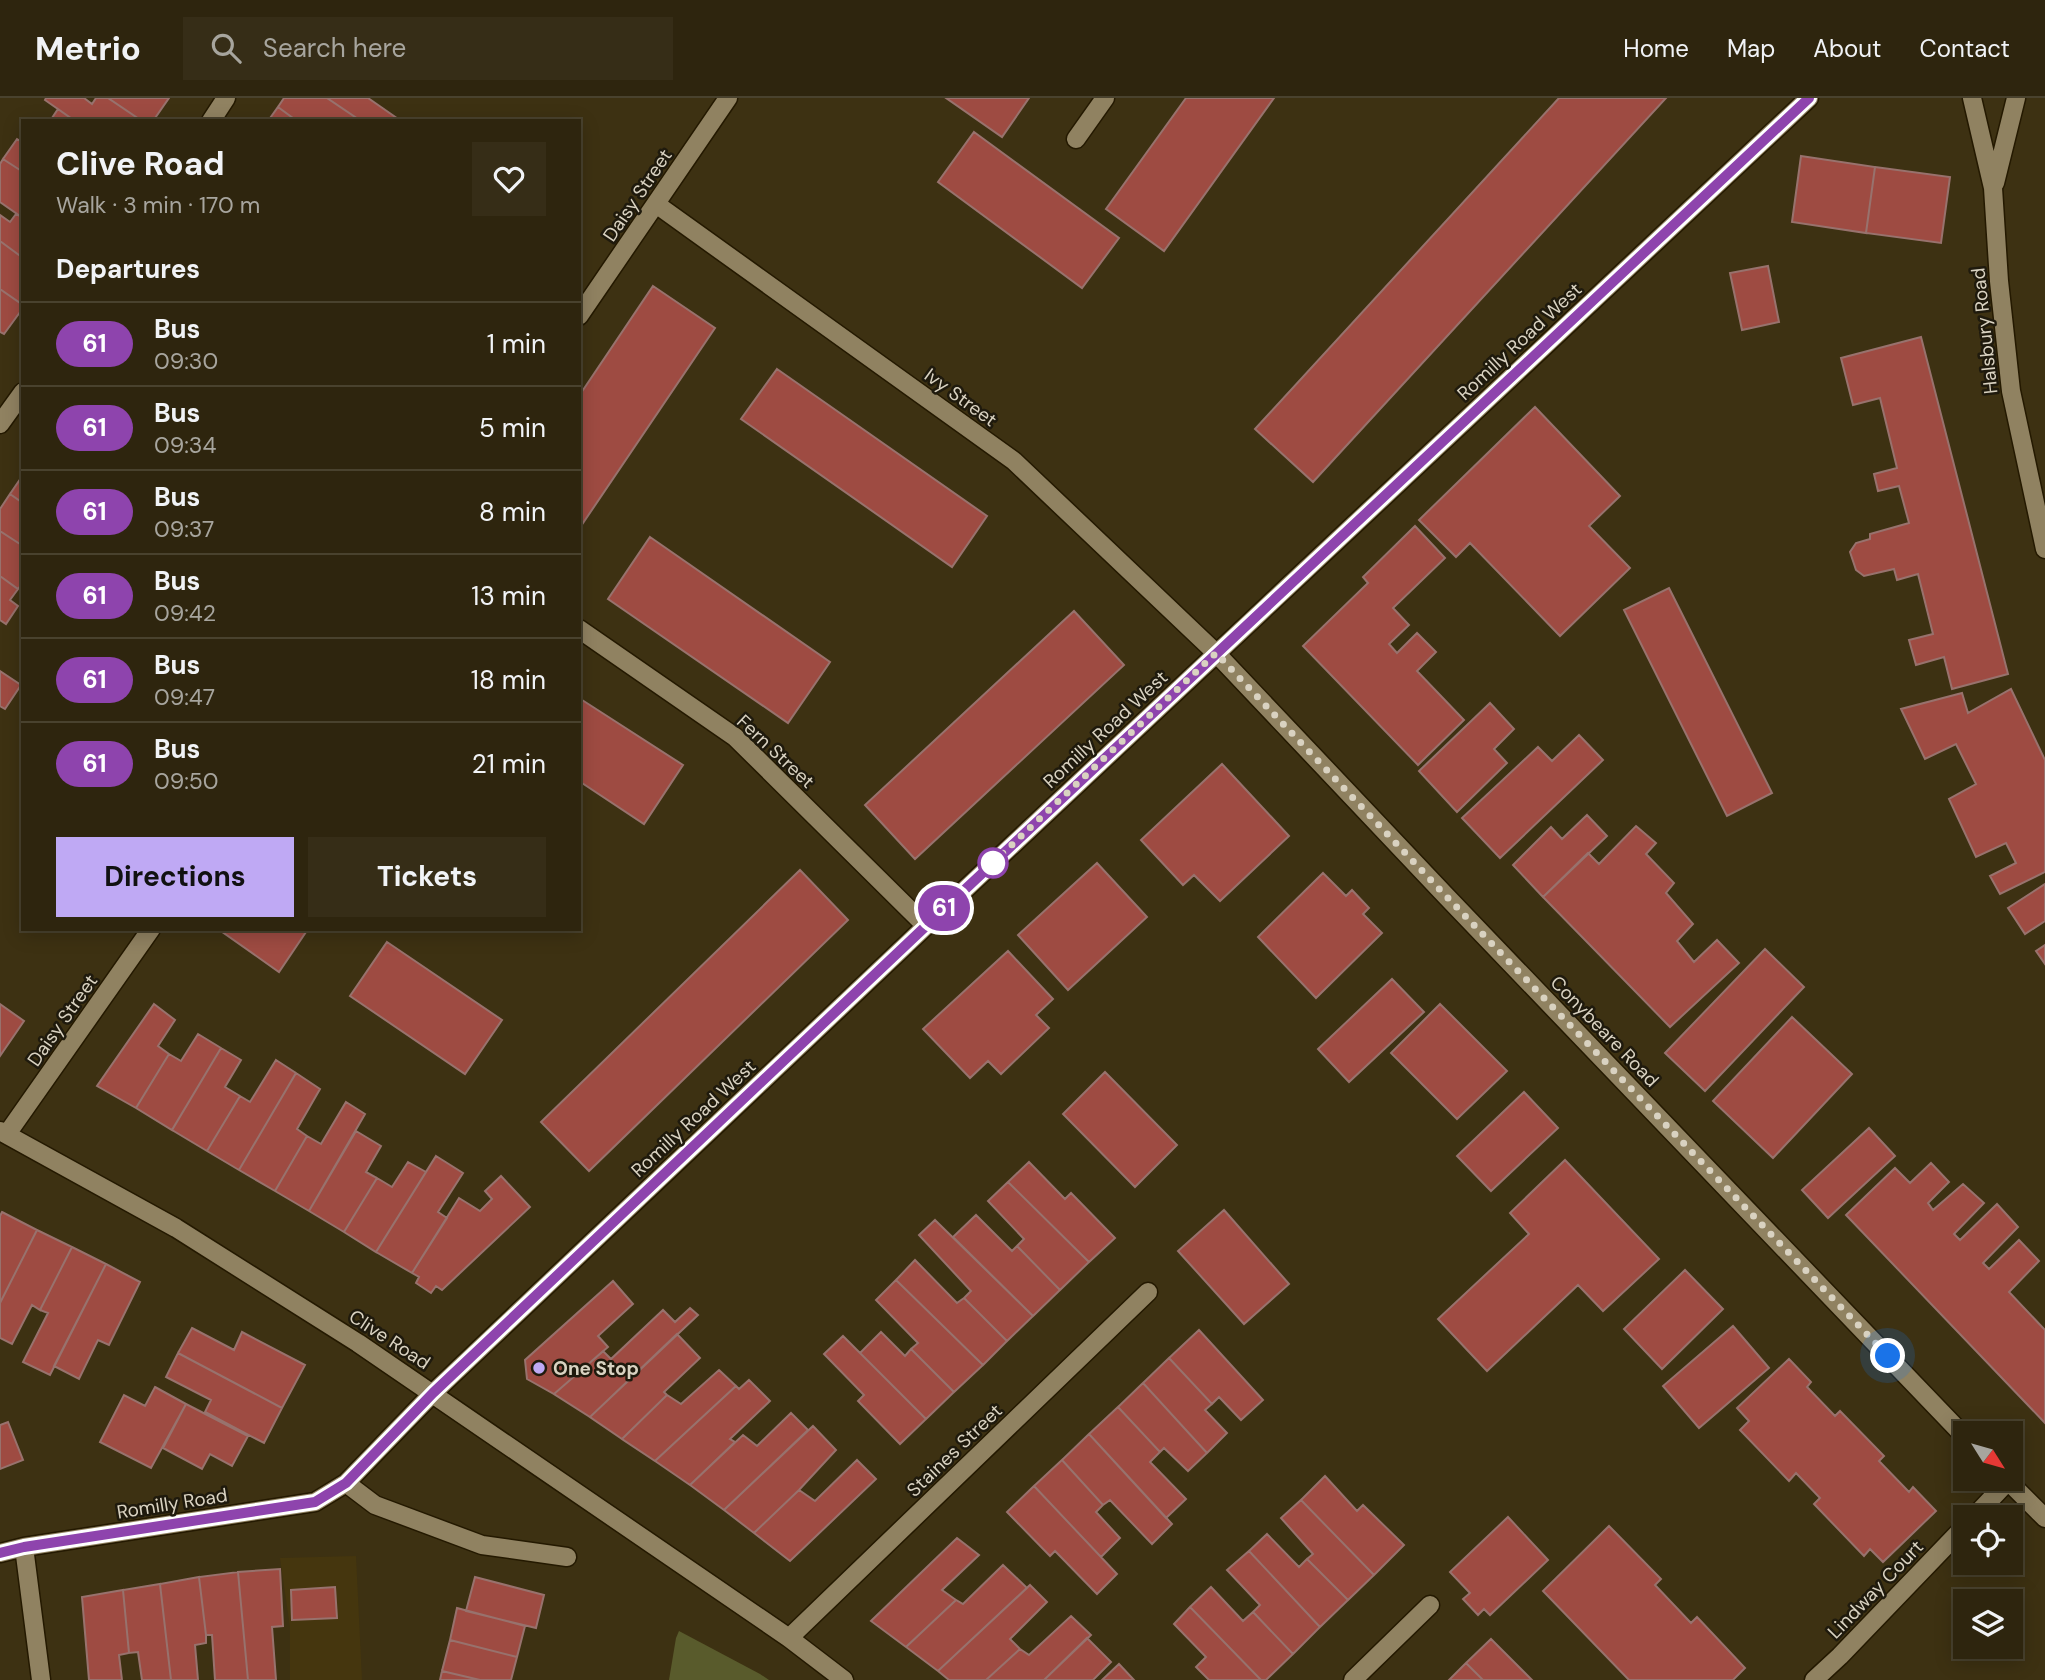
<!DOCTYPE html>
<meta charset="utf-8">
<style>
:root{--surface:#2e250e;--page:#362d17;--text:#f1f3f6;--muted:#a7a59e;--line:#49422e;--accent:#bfa9f4}
body{margin:0;font-family:"DM Sans",sans-serif;background:var(--page);color:var(--text);height:100vh;display:flex;flex-direction:column;font-size:26px;white-space:nowrap}
*{box-sizing:border-box;margin:0}
p{font-size:23px;color:var(--muted)}
.icon{flex:none;width:38px;height:38px;fill:none;stroke:currentColor;stroke-width:2;stroke-linecap:round;stroke-linejoin:round}
.map{position:relative;flex:1;overflow:hidden}
.drawer{position:absolute;left:21px;top:21px;width:560px;height:812px;display:flex;flex-direction:column;background:var(--surface);border-radius:0px;box-shadow:0 4px 18px #0003,0 0 0 2px var(--line)}
.drawer>*{flex:none}
.badge{padding:0 14px;border-radius:23px;font-size:24px;line-height:46px}
.needle{width:46px;rotate:127deg}
.tools{position:absolute;left:1953px;top:1323px;display:grid;gap:14px}
.tools a{display:grid;place-items:center;width:70px;height:70px;border-radius:0px;background:var(--surface);box-shadow:0 4px 18px #0003,0 0 0 2px var(--line);font-size:35px}
.you{position:absolute;width:35px;height:35px;margin:-18px;border:5px solid #fff;border-radius:50%;background:#1a73e8;box-shadow:0 0 0 10px #1a73e833}
.map>.badge{position:absolute;translate:-50% -50%;box-shadow:0 0 0 4px #fff}
h2{padding:0 35px;font-size:26px;line-height:63px}
.round{display:grid;place-items:center;flex:none;width:74px;height:74px;border-radius:0px;background:var(--page)}
.head{display:flex;align-items:center;justify-content:space-between;height:119px;padding:0 35px}
h1{font-size:33px;font-weight:700;line-height:52px}
.cta{display:flex;gap:14px;margin-top:auto;padding:14px 35px}
.cta a{flex:1;height:80px;border-radius:0px;background:var(--accent);color:#111;font-size:28px;font-weight:700;line-height:80px;text-align:center}
.cta a+a{background:var(--page);color:var(--text)}
ul{padding:0;list-style:none}
li{display:flex;align-items:center;gap:21px;height:84px;padding:0 35px;border-top:2px solid var(--line)}
li div{flex:1}
li b{display:block;font-size:26px}
li em{font-style:normal}
li .badge{min-width:77px;font-weight:700;text-align:center}
header{display:flex;align-items:center;gap:42px;box-sizing:border-box;height:98px;padding:0 35px;background:var(--surface);border-bottom:2px solid var(--line)}
header strong{font-size:33px}
nav{display:flex;gap:38px;margin-inline-start:auto;font-size:24px}
.search{width:490px;height:63px;background:var(--page);display:flex;align-items:center;gap:18px;box-sizing:border-box;padding:0 24px;border-radius:0px;color:var(--muted);font-size:26px}
.map>svg:first-child{display:block}
</style>
<header>
<strong>Metrio</strong>
<div class="search"><svg class="icon" aria-label="search" viewBox="0 0 24 24"><circle cx="10" cy="10" r="6"/><path d="M15 15l6 6"/></svg>Search here</div>
<nav><a>Home</a><a>Map</a><a>About</a><a>Contact</a></nav>
</header>
<div class="map">
<svg width="2045" height="1582" viewBox="0 0 2045 1582">
<rect width="100%" height="100%" fill="#3d3112"/>
<path fill="#45360e" d="M356 1458 362 1582H290V1529L280 1460Z"/>
<path fill="#595b2c" d="M679 1533 760 1576 769 1582H669L676 1540Z"/>
<path fill="#9e4b42" stroke="#98726d" stroke-width="2" d="M46 0H84L92 6 96 0H108L142 23H75L45 2Z
M108 0H169L153 23H142Z
M284 0H327L361 23H297L278 9Z
M327 0H368L401 23H361Z
M946 0H1029L1002 39Z
M1186 0H1274L1164 153 1106 111Z
M1559 0H1666L1313 384 1255 331Z
M278 9 297 23H268Z
M58 11 75 23H50Z
M974 34 1119 140 1082 190 938 84Z
M17 41 23 45V74L3 61Z
M1801 58 1875 69 1866 135 1792 124Z
M3 61 23 74V120L0 104V66Z
M1875 69 1950 79 1941 145 1866 135Z
M16 116 23 120V160L0 143V117L10 124Z
M0 143 23 160V207L0 191Z
M1768 168 1779 224 1742 232 1730 175Z
M653 188 715 230 579 431V298Z
M0 191 23 207V210L4 236 0 234Z
M1921 239 2008 576 1952 591 1944 559 1916 567 1909 542 1933 536 1918 476 1897 482 1894 471 1864 478 1856 472 1850 454 1856 445 1870 441V436L1909 425 1899 388 1878 393 1874 376 1897 370 1880 300 1853 307 1841 260Z
M777 271 987 418 952 469 741 321Z
M1535 309 1620 398 1589 428 1630 470 1560 538 1470 445 1456 459 1419 422Z
M23 377V405L10 396Z
M10 396 23 405V448L0 433V411Z
M1415 428 1445 460 1393 510 1409 527 1389 546 1397 555 1417 535 1436 554 1417 573 1464 622 1418 667 1303 548 1368 485 1363 479Z
M0 433 23 448V488L21 487 18 491 0 478Z
M650 439 830 564 788 625 608 501Z
M0 478 18 491 10 502 18 508 6 526 0 522Z
M1669 490 1772 695 1727 718 1624 512Z
M1074 513 1124 567 915 761 865 707Z
M0 573 21 587 5 611 0 608Z
M2011 591 2045 662V774L2000 796 1990 778 2016 765 2006 745 1976 759 1949 701 1976 686 1956 646 1925 661 1901 611 1962 595 1968 615Z
M579 600 683 667 644 726 579 683Z
M1490 605 1514 631 1494 651 1507 665 1457 714 1419 673Z
M1579 637 1603 662 1500 760 1462 720 1538 649 1552 663Z
M1222 666 1289 738 1220 803 1194 777 1183 787 1141 742Z
M1587 717 1607 738 1543 799 1513 767 1551 729 1562 741Z
M1636 728 1656 745 1646 756 1674 785 1666 795 1693 826 1677 843 1694 864 1717 842 1739 865 1670 929 1543 799 1588 755 1599 766Z
M1097 765 1147 819 1068 892 1018 837Z
M800 772 848 822 589 1073 541 1024Z
M1323 775 1346 798 1352 792 1369 810 1363 816 1382 835 1316 900 1258 839Z
M2045 786V823L2025 836 2008 810Z
M218 831H308L279 874Z
M387 844 502 922 465 976 350 898Z
M2045 847V866L2036 853Z
M1765 851 1804 889 1705 993 1665 955Z
M1008 853 1053 901 1036 917 1049 930 1001 976 988 963 970 980 923 931Z
M1392 881 1424 914 1349 984 1318 951Z
M0 906 24 923 0 958Z
M154 906 175 922 158 948 169 956 136 1010 97 988Z
M1440 906 1507 973 1457 1021 1391 955Z
M1792 919 1852 976 1773 1060 1713 1003Z
M198 936 221 950 172 1032 136 1010 169 956 181 963Z
M221 950 241 962 225 989 240 998 207 1053 172 1032Z
M276 962 296 975 239 1072 207 1053 240 998 250 1004Z
M1105 974 1177 1047 1135 1089 1063 1016Z
M296 975 320 991 297 1031 307 1038 275 1093 239 1072Z
M1524 994 1558 1030 1491 1093 1457 1058Z
M346 1004 365 1016 309 1113 275 1093 307 1038 321 1046Z
M1869 1030 1895 1058 1828 1120 1802 1092Z
M356 1033 381 1048 366 1074 377 1080 344 1134 309 1113Z
M436 1058 463 1075 438 1114 447 1120 412 1175 376 1154Z
M1565 1062 1659 1161 1603 1213 1578 1187 1487 1273 1438 1221 1529 1136 1510 1115Z
M408 1064 426 1074 376 1154 344 1134 377 1080 392 1089Z
M1029 1064 1065 1101 1071 1095 1115 1140 1089 1164 1008 1084Z
M1931 1065 1949 1084 1928 1105 1933 1112 1963 1086 1984 1105 1954 1136 1960 1142 1997 1106 2018 1129 1983 1165 1989 1171 2019 1142 2039 1163 2009 1194 2045 1232V1325L1846 1117 1895 1070 1910 1085Z
M501 1078 530 1109 442 1192 436 1188 431 1195 416 1185 419 1179 412 1175 459 1100 480 1113 492 1101 485 1093Z
M1008 1084 1089 1164 1060 1192 1017 1148 1024 1141 988 1103Z
M1224 1112 1289 1186 1244 1226 1178 1153Z
M2 1114 37 1132 0 1205V1118Z
M976 1117 1012 1153 1017 1148 1060 1192 1033 1218 953 1139Z
M935 1122 1033 1218 1007 1243 964 1200 971 1193 919 1137Z
M37 1132 72 1149 40 1212 32 1207 12 1246 0 1240V1205Z
M72 1149 106 1166 50 1277 23 1264 48 1215 40 1212Z
M915 1162 957 1205 964 1200 1007 1243 983 1267 896 1182Z
M106 1166 140 1184 109 1247 98 1242 79 1281 54 1268Z
M1685 1172 1723 1211 1662 1271 1624 1231Z
M896 1182 983 1267 954 1294 911 1251 918 1245 876 1202Z
M613 1183 633 1206 598 1238 608 1249 554 1296 527 1281 525 1262Z
M690 1210 698 1217 590 1319 554 1296 603 1253 611 1261 663 1212 675 1224Z
M1733 1228 1769 1270 1699 1330 1663 1288Z
M192 1230 234 1252 242 1234 305 1267 282 1310 178 1255Z
M1199 1232 1263 1302 1241 1322 1219 1299 1212 1306 1169 1260Z
M881 1234 905 1258 911 1251 954 1294 926 1321 860 1255Z
M677 1236 700 1260 664 1294 667 1297 622 1341 590 1319Z
M843 1238 926 1321 900 1346 858 1303 864 1297 824 1256Z
M178 1255 282 1310 264 1345 205 1314 211 1302 166 1279Z
M1169 1260 1212 1306 1205 1312 1227 1335 1207 1355 1143 1285Z
M1789 1261 1811 1284 1807 1289 1835 1318 1840 1313 1884 1358 1879 1363 1909 1394 1913 1389 1936 1413 1883 1464 1870 1451 1864 1458 1814 1406 1820 1400 1796 1375 1789 1383 1740 1332 1749 1323 1737 1310Z
M719 1272 736 1288 655 1363 622 1341 667 1297 681 1306Z
M749 1282 770 1303 730 1341 735 1344 690 1387 655 1363 736 1288 739 1291Z
M1143 1285 1207 1355 1188 1373 1164 1350 1160 1354 1118 1309Z
M155 1289 186 1306 151 1370 100 1344 124 1297 145 1308Z
M186 1306 248 1338 232 1368 210 1356 202 1371 163 1350Z
M1118 1309 1160 1354 1150 1364 1186 1401 1166 1420 1089 1336Z
M791 1315 808 1332 724 1412 690 1387 743 1337 757 1348Z
M8 1324 23 1362 0 1371V1327Z
M813 1328 836 1352 799 1392 754 1435 724 1412Z
M1089 1336 1172 1426 1152 1446 1110 1402 1103 1407 1062 1362Z
M857 1362 876 1381 790 1463 754 1435 799 1392 815 1403Z
M1062 1362 1103 1407 1096 1414 1120 1440 1101 1459 1034 1388Z
M1325 1378 1357 1413 1363 1407 1404 1447 1374 1477 1301 1402Z
M1034 1388 1117 1476 1097 1496 1055 1453 1050 1458 1007 1414Z
M1301 1402 1374 1477 1348 1502 1307 1461 1313 1456 1281 1420Z
M1508 1419 1548 1462 1490 1517 1484 1511 1478 1517 1463 1501 1470 1495 1450 1474Z
M1609 1428 1661 1481 1655 1487 1691 1525 1697 1519 1745 1570 1733 1582H1629L1543 1493Z
M1267 1436 1299 1469 1307 1461 1348 1502 1320 1529 1249 1453Z
M957 1440 979 1457 942 1492 956 1502 906 1549 871 1523Z
M1249 1453 1320 1529 1293 1556 1253 1514 1260 1507 1227 1472Z
M1003 1467 1027 1490 938 1573 906 1549 956 1502 963 1506Z
M280 1471 283 1528 272 1529 276 1582H248L238 1474Z
M238 1474 248 1582H215L212 1537H206L199 1479Z
M199 1479 206 1537V1545L195 1547 198 1582H171L160 1486Z
M475 1479 544 1497 536 1530 466 1513Z
M160 1486 171 1582H142L138 1554 129 1555 123 1492Z
M1030 1487 1047 1504 1010 1541 1020 1551 986 1582H949L938 1573Z
M335 1489 337 1520 292 1522 291 1492Z
M1211 1489 1243 1523 1253 1514 1293 1556 1266 1582H1261L1190 1509Z
M123 1492 129 1555 119 1557 122 1582H89L82 1499Z
M1190 1509 1261 1582H1209L1196 1569 1206 1559 1174 1526Z
M457 1510 525 1528 517 1559 450 1542Z
M1071 1518 1091 1537 1044 1582H986L1020 1551 1029 1557Z
M1087 1540 1111 1564 1093 1582H1044Z
M1491 1541 1532 1582H1483L1466 1565Z
M450 1542 517 1559 511 1582H480L442 1573Z
M1466 1565 1483 1582H1449Z
M1119 1566 1134 1582H1102Z
M442 1573 480 1582H440Z"/>
<g fill="none" stroke-linecap="round" stroke-linejoin="round">
<defs>
<path id="minor" d="M1972 0 1993 90 1999 183 2011 293 2045 451
M211 23 226 0
M1076 41 1105 0
M1995 85 2016 0
M656 106 1014 363 1216 555 1446 798 1965 1339
M579 218 728 0
M0 326 23 294
M579 531 735 639 926 828
M0 1033 176 1130 358 1245 789 1540 844 1582
M7 1036 151 831
M2006 1381 2045 1420
M346 1385 375 1407 482 1447 567 1459
M1974 1419 2008 1383
M24 1449 41 1582
M0 1455 24 1449 315 1404 346 1385 433 1295 926 828 1809 0
M789 1540 1148 1194
M1353 1582 1430 1507
M1814 1582 1840 1558 1965 1428"/>
</defs>
<use href="#minor" stroke="#241900" stroke-width="21"/>
<use href="#minor" stroke="#908261" stroke-width="18"/>
</g>
<g fill="none" stroke-linecap="round" stroke-linejoin="round">
<defs>
<path id="line" d="M0 1455 24 1449 315 1404 346 1385 433 1295 926 828 1809 0"/>
</defs>
<use href="#line" stroke="#fff" stroke-width="16"/>
<use href="#line" stroke="#8e44ad" stroke-width="10"/>
<path stroke="#d9d2c1" stroke-width="7" stroke-dasharray="0 12.6" d="M993 765 984 773 1216 555 1446 798 1888 1258"/>
</g>
<circle fill="#fff" stroke="#8e44ad" stroke-width="3.5" cx="993" cy="765" r="14"/>
<circle fill="#bfa9f4" stroke="#1f1a0d" stroke-width="2.5" cx="539" cy="1270" r="7"/>
<g text-anchor="middle" stroke-width="5" stroke-linejoin="round" paint-order="stroke">
<g font-size="19" fill="#d9d2c1" stroke="#1f1a0d">
<text transform="translate(637 97) rotate(-56)" y="7">Daisy Street</text>
<text transform="translate(1984 233) rotate(-96)" y="7">Halsbury Road</text>
<text transform="translate(1519 243) rotate(-43)" y="7">Romilly Road West</text>
<text transform="translate(961 299) rotate(36)" y="7">Ivy Street</text>
<text transform="translate(1105 631) rotate(-43)" y="7">Romilly Road West</text>
<text transform="translate(776 653) rotate(43)" y="7">Fern Street</text>
<text transform="translate(62 922) rotate(-55)" y="7">Daisy Street</text>
<text transform="translate(1605 933) rotate(46)" y="7">Conybeare Road</text>
<text transform="translate(693 1020) rotate(-43)" y="7">Romilly Road West</text>
<text transform="translate(390 1241) rotate(33)" y="7">Clive Road</text>
<text transform="translate(954 1352) rotate(-44)" y="7">Staines Street</text>
<text transform="translate(172 1405) rotate(-9)" y="7">Romilly Road</text>
<text transform="translate(1875 1491) rotate(-46)" y="7">Lindway Court</text>
</g>
<g font-size="19" font-weight="bold" fill="#d9d2c1" stroke="#1f1a0d" text-anchor="start">
<text x="553" y="1277">One Stop</text>
</g>
</g>
</svg>
<div class="tools">
<a><svg class="needle" viewBox="-14 -14 28 28"><path d="M0-13l5 13h-10z" fill="#e53935"/><path d="M0 13l5-13h-10z" fill="#a7a59e"/></svg></a>
<a><svg class="icon" aria-label="locate" viewBox="0 0 24 24"><circle cx="12" cy="12" r="6"/><path d="M12 2v4M12 18v4M2 12h4M18 12h4"/></svg></a>
<a><svg class="icon" aria-label="layers" viewBox="0 0 24 24"><path d="M12 4l9 5-9 5-9-5zM3 14l9 5 9-5"/></svg></a>
</div>
<div class="you" style="left:1888px;top:1258px"></div>
<b class="badge" style="left:944px;top:810px;background:#8e44ad;color:#fff">61</b>
<section class="drawer">
<div class="head"><div><h1>Clive Road</h1><p>Walk · 3 min · 170 m</p></div><a class="round"><svg class="icon" aria-label="heart" viewBox="0 0 24 24"><path d="M12 20l-8-8c-3-5 5-10 8-4 3-6 11-1 8 4z"/></svg></a></div>
<h2>Departures</h2>
<ul>
<li><span class="badge" style="background:#8e44ad;color:#fff">61</span><div><b>Bus</b><p>09:30</p></div><em>1 min</em></li>
<li><span class="badge" style="background:#8e44ad;color:#fff">61</span><div><b>Bus</b><p>09:34</p></div><em>5 min</em></li>
<li><span class="badge" style="background:#8e44ad;color:#fff">61</span><div><b>Bus</b><p>09:37</p></div><em>8 min</em></li>
<li><span class="badge" style="background:#8e44ad;color:#fff">61</span><div><b>Bus</b><p>09:42</p></div><em>13 min</em></li>
<li><span class="badge" style="background:#8e44ad;color:#fff">61</span><div><b>Bus</b><p>09:47</p></div><em>18 min</em></li>
<li><span class="badge" style="background:#8e44ad;color:#fff">61</span><div><b>Bus</b><p>09:50</p></div><em>21 min</em></li>
</ul>
<div class="cta"><a>Directions</a><a>Tickets</a></div>
</section>
</div>
